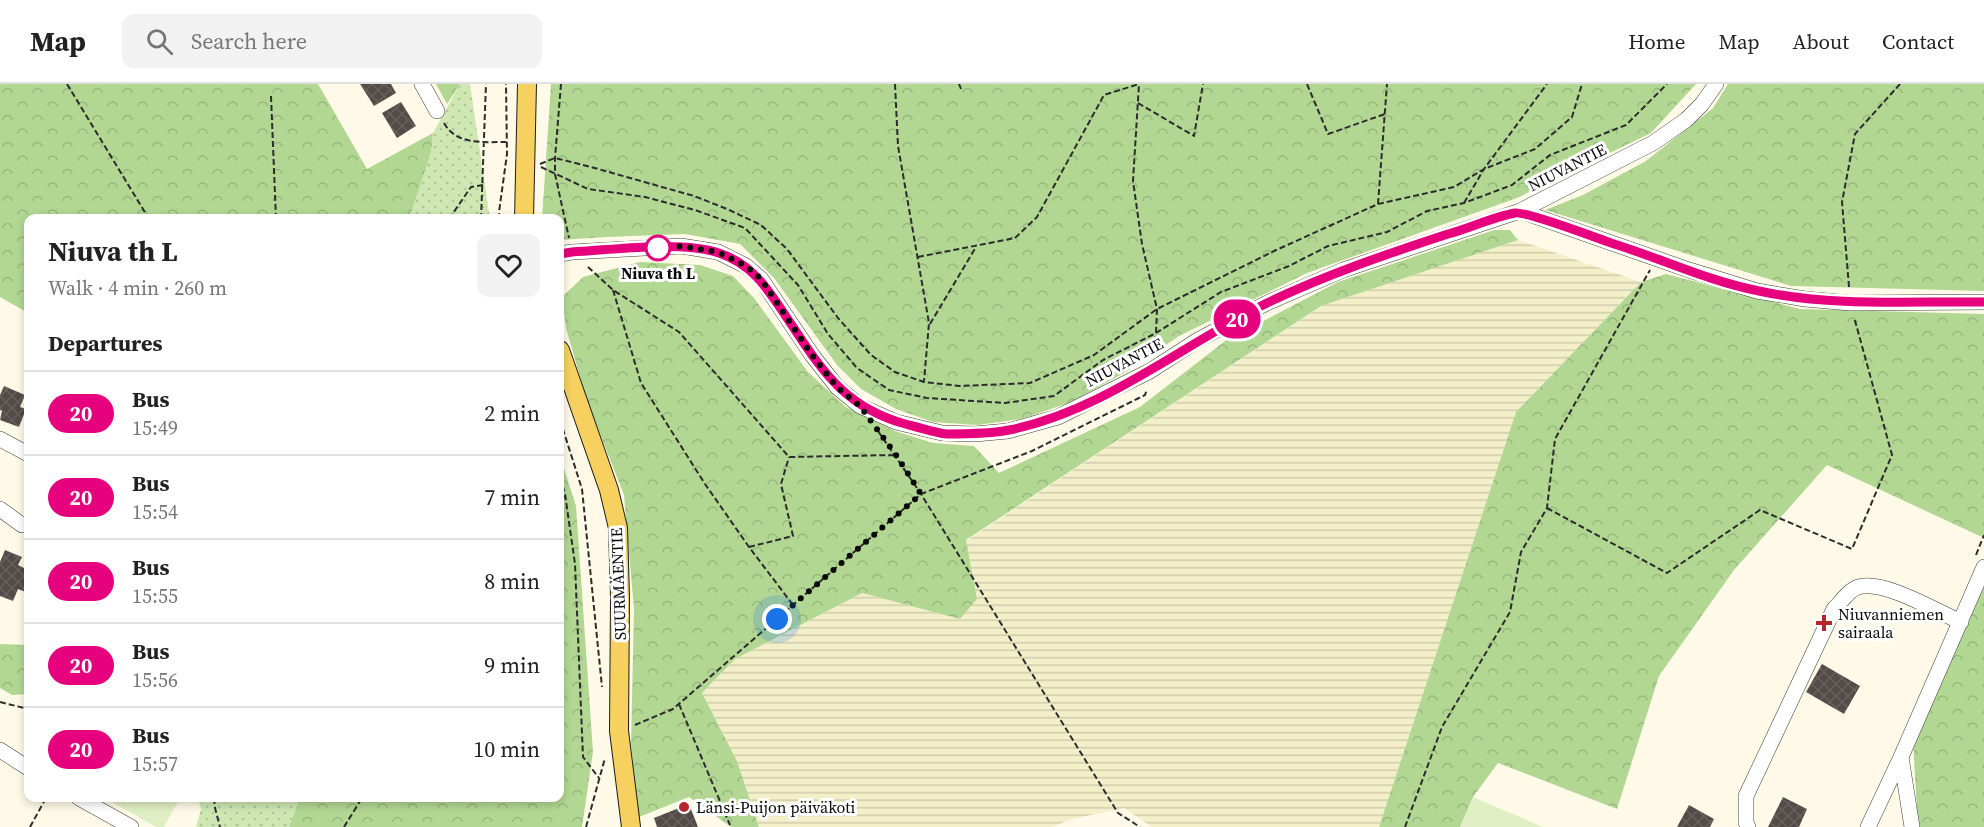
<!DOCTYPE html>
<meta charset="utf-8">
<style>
:root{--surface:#fff;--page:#f2f2f2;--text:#222;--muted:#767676;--line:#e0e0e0}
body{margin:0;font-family:"Source Serif 4",serif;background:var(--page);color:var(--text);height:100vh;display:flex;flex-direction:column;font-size:22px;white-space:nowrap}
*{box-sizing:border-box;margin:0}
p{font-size:20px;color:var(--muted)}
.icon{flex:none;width:33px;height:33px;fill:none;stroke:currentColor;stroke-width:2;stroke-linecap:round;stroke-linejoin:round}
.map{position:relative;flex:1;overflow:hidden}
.side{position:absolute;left:24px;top:130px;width:540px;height:588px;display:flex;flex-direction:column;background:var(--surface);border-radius:12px;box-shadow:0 3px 9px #0003}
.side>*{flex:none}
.badge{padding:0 12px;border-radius:20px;font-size:21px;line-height:39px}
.you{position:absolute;width:30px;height:30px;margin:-15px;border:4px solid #fff;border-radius:50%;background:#1a73e8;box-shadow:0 0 0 9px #1a73e833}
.map>.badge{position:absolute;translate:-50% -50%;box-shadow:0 0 0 3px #fff}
h2{padding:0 24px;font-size:22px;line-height:54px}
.round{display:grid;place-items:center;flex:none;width:63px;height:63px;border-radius:12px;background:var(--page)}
.overview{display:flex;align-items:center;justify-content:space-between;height:102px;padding:0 24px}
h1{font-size:28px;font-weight:700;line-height:45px}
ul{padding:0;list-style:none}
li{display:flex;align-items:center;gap:18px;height:84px;padding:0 24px;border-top:2px solid var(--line)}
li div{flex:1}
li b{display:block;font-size:22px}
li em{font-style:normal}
li .badge{min-width:66px;font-weight:700;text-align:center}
header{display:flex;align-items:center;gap:36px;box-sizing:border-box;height:84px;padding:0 30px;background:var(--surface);border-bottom:2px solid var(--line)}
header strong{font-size:28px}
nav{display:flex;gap:33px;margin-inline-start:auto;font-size:21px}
.search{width:420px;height:54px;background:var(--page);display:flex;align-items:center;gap:15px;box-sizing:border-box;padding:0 21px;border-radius:12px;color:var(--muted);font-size:22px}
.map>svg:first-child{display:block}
</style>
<header>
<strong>Map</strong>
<div class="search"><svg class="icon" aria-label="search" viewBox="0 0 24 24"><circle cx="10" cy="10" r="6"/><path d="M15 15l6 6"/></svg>Search here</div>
<nav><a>Home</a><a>Map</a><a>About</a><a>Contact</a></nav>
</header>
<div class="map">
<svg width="1984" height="743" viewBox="0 0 1984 743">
<defs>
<pattern id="farmland-rules" width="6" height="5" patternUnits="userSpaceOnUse" patternTransform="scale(1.5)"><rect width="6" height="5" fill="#f3efc9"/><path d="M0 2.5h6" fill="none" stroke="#cfccab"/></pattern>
<pattern id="grass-dots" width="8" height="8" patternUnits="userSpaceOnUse" patternTransform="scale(1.5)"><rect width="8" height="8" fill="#cee7b3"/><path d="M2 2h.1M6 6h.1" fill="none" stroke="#b0c599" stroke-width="1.8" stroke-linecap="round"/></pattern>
<pattern id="forest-crowns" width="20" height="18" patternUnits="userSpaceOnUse" patternTransform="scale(1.5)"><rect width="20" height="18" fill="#b2d793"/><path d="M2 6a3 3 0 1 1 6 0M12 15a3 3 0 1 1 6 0" fill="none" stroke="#98b77d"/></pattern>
<pattern id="building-cross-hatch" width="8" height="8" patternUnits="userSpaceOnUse" patternTransform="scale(1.5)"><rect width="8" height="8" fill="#524b47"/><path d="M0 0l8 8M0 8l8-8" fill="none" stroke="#66605d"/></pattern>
</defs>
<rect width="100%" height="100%" fill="#fffae7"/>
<path fill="url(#farmland-rules)" d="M1518 156 1641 198 1516 328 1379 743H1152L1124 724 1072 735 1052 743H759L737 677 702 609 735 575 862 509 960 535 977 515 966 457 1321 222Z"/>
<path fill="url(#grass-dots)" d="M460 0H470L490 135H409L431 69 433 49Z
M198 714H300L289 743H196L201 725Z"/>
<path fill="url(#forest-crowns)" d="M0 0H318L367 85 433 49 431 69 409 135H28V229L0 213Z
M436 0H460L447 20Z
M551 0H1696L1651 49 1517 114 1307 189 1179 252 1126 288 1071 318 1022 335 977 341 933 338 896 325 861 305 837 281 774 194 740 160 685 150 606 153 560 156V135H542Z
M1728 0H1984V207L1791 202 1545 126 1583 111 1646 77 1713 24Z
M1494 146H1510L1518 156 1321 222 966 456 977 515 960 535 862 509 735 575 702 609 737 677 759 743H731L689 713 639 733 631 660 634 525 624 411 586 314 566 244 562 213 583 193 640 178 700 181 733 192 754 214 808 288 846 323 895 347 933 359 974 362 999 389 1140 323 1225 257 1338 198Z
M1666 190 1800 225 1984 230V454L1827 381 1734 486 1659 592 1617 725 1498 679 1473 713 1460 743H1379L1516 328 1641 198Z
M560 372 576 422 593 668 582 743H289L300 714H560Z
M1984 496V743H1918L1913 658Z
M0 560 28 561V610L12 611 0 604Z"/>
<path fill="#e0eec4" d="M1473 713 1543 743H1460Z
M105 714H180L164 743H156Z"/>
<path fill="url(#building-cross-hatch)" d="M360 0H391L396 9 374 22Z
M401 18 416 42 397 54 382 29Z
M4 302 25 311 20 323 26 325 19 343 0 336 2 327 0 326V311Z
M5 466 22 473 18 481 28 486V509L18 505 13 517 0 512V478Z
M1822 580 1860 602 1844 630 1806 608Z
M1783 713 1807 725 1799 743H1768Z
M689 720 698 743H657L654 734Z
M1689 721 1714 735 1710 743H1677Z"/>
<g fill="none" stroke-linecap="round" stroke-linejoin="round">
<defs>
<path id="minor" d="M422 0 437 27
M1520 127 1689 186 1757 207 1805 215 1850 219 1984 218
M560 170 572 168 681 162 718 168 746 182 761 195 812 271 837 303 860 322 896 338 942 349 975 350 1008 347 1058 333 1150 287 1198 256 1267 219 1343 186 1520 127 1653 59 1686 36 1702 20 1716 0
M0 355 28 370
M0 425 22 441 28 439
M0 666 28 684
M1901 673 1912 743
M79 714 131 743
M1748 743 1746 738V712L1834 525C1841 518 1849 506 1858 503 1883 495 1936 527 1961 538
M1868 743 1901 673 1984 483"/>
<path id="major" d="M524 135 527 0
M560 266 609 406 618 444 620 513 619 647 631 743"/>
</defs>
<use href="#minor" stroke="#3d3d3d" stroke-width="16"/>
<use href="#major" stroke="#1b1b1b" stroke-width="20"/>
<path stroke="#2c2c2c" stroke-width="2" stroke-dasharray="6 3" stroke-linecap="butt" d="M67 0 149 135
M561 0 555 74V90L569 154
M895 0 898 62 929 239 924 297
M959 0 961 5
M1307 0 1328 50 1385 30
M271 12 276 135
M1138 19 1194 52 1203 0
M444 39C456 61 483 58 506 58
M540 80 555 74 591 83 694 112 727 125 761 141 787 165 838 234 871 271 895 288 924 298 960 302 1030 299 1094 271 1157 225 1274 167 1378 120 1454 103 1484 85 1535 65 1572 33 1582 0
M541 83 588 105 645 113 695 126 745 144 798 201 828 250 857 284 889 306 927 314 1005 319 1054 312 1103 276 1156 249 1157 225 1142 160 1133 97 1139 0
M1464 119 1484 85 1547 0
M1378 120 1387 0
M449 135 471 103 483 101
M481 135 486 0
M500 135 499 128 507 70 506 0
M918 173 1015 154 1037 133 1104 11 1139 0
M588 183 613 206 679 248 789 373 895 371
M1849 203 1842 118 1855 50 1900 0
M613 206 641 299 705 400 749 463 793 521
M930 240 976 163
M1153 267 1156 249 1221 208 1289 182 1328 162 1387 148 1427 127 1464 119 1512 101 1550 71 1626 41 1667 0
M560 336 582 405 602 603
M878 347 921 410 1118 729 1140 743
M560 393 565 410 575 480 583 673 599 694
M560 424 564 412
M1547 424 1667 489 1760 426 1852 465 1892 371 1854 233
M749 463 793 452 781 400 789 373
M1976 471 1984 451
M0 618 28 625
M679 620 730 741
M635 641 673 625 921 410 1032 367 1145 311 1147 305
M214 714 215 724 220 743
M30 743 46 714
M344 743 362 714
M586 743 605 674
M1405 743 1442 643 1510 528 1521 468 1547 424 1555 355 1650 186"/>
<use href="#minor" stroke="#fff" stroke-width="15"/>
<use href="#major" stroke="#f6d160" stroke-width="18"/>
</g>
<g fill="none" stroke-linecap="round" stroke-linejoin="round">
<defs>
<path id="line" d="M560 170 572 168C613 166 681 156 719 169 752 180 767 204 785 231 821 285 843 324 909 341 922 344 935 349 947 350 967 350 990 350 1009 346 1104 327 1182 261 1267 219 1325 191 1387 170 1448 150 1470 144 1493 133 1515 129 1526 127 1594 153 1611 159 1660 174 1708 197 1759 207 1833 223 1909 217 1984 218"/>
</defs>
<use href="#line" stroke="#fff" stroke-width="14"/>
<use href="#line" stroke="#e6007e" stroke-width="9"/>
<path stroke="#0a0a0a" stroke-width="6" stroke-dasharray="0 10.8" d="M658 164 681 162 718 168 746 182 761 195 812 271 837 303 860 322 896 371 921 410 777 535"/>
</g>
<circle fill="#fff" stroke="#e6007e" stroke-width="3" cx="658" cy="164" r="12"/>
<g fill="#b6262d" stroke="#fff" stroke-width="2">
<path d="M1821 530h6v6h6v6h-6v6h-6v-6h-6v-6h6z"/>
<circle cx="684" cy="723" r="6"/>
</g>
<g text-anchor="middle" stroke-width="6" stroke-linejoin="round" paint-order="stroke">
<g font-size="16" fill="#0a0a0a" stroke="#fff">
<text transform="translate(1567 83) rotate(-27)" y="6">NIUVANTIE</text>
<text transform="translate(1124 278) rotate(-28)" y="6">NIUVANTIE</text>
<text transform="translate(618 500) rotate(-92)" y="6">SUURMÄENTIE</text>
</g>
<g font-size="16" font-weight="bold" fill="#0a0a0a" stroke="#fff">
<text x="658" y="195">Niuva th L</text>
</g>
<g font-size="16" fill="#0a0a0a" stroke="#fff" text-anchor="start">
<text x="1838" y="536">Niuvanniemen<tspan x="1838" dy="18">sairaala</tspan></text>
<text x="696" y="729">Länsi-Puijon päiväkoti</text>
</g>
</g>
</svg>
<div class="you" style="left:777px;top:535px"></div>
<b class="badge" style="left:1237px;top:235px;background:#e6007e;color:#fff">20</b>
<section class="side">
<div class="overview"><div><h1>Niuva th L</h1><p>Walk · 4 min · 260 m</p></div><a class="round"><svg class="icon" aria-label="heart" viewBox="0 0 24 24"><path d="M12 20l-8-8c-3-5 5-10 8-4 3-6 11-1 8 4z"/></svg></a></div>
<h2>Departures</h2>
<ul>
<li><span class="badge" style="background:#e6007e;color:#fff">20</span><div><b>Bus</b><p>15:49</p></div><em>2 min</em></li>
<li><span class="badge" style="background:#e6007e;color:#fff">20</span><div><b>Bus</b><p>15:54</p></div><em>7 min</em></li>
<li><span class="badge" style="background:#e6007e;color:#fff">20</span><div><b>Bus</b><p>15:55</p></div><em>8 min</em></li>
<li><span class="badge" style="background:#e6007e;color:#fff">20</span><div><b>Bus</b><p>15:56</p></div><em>9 min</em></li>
<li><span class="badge" style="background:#e6007e;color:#fff">20</span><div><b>Bus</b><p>15:57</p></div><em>10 min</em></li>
</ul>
</section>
</div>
